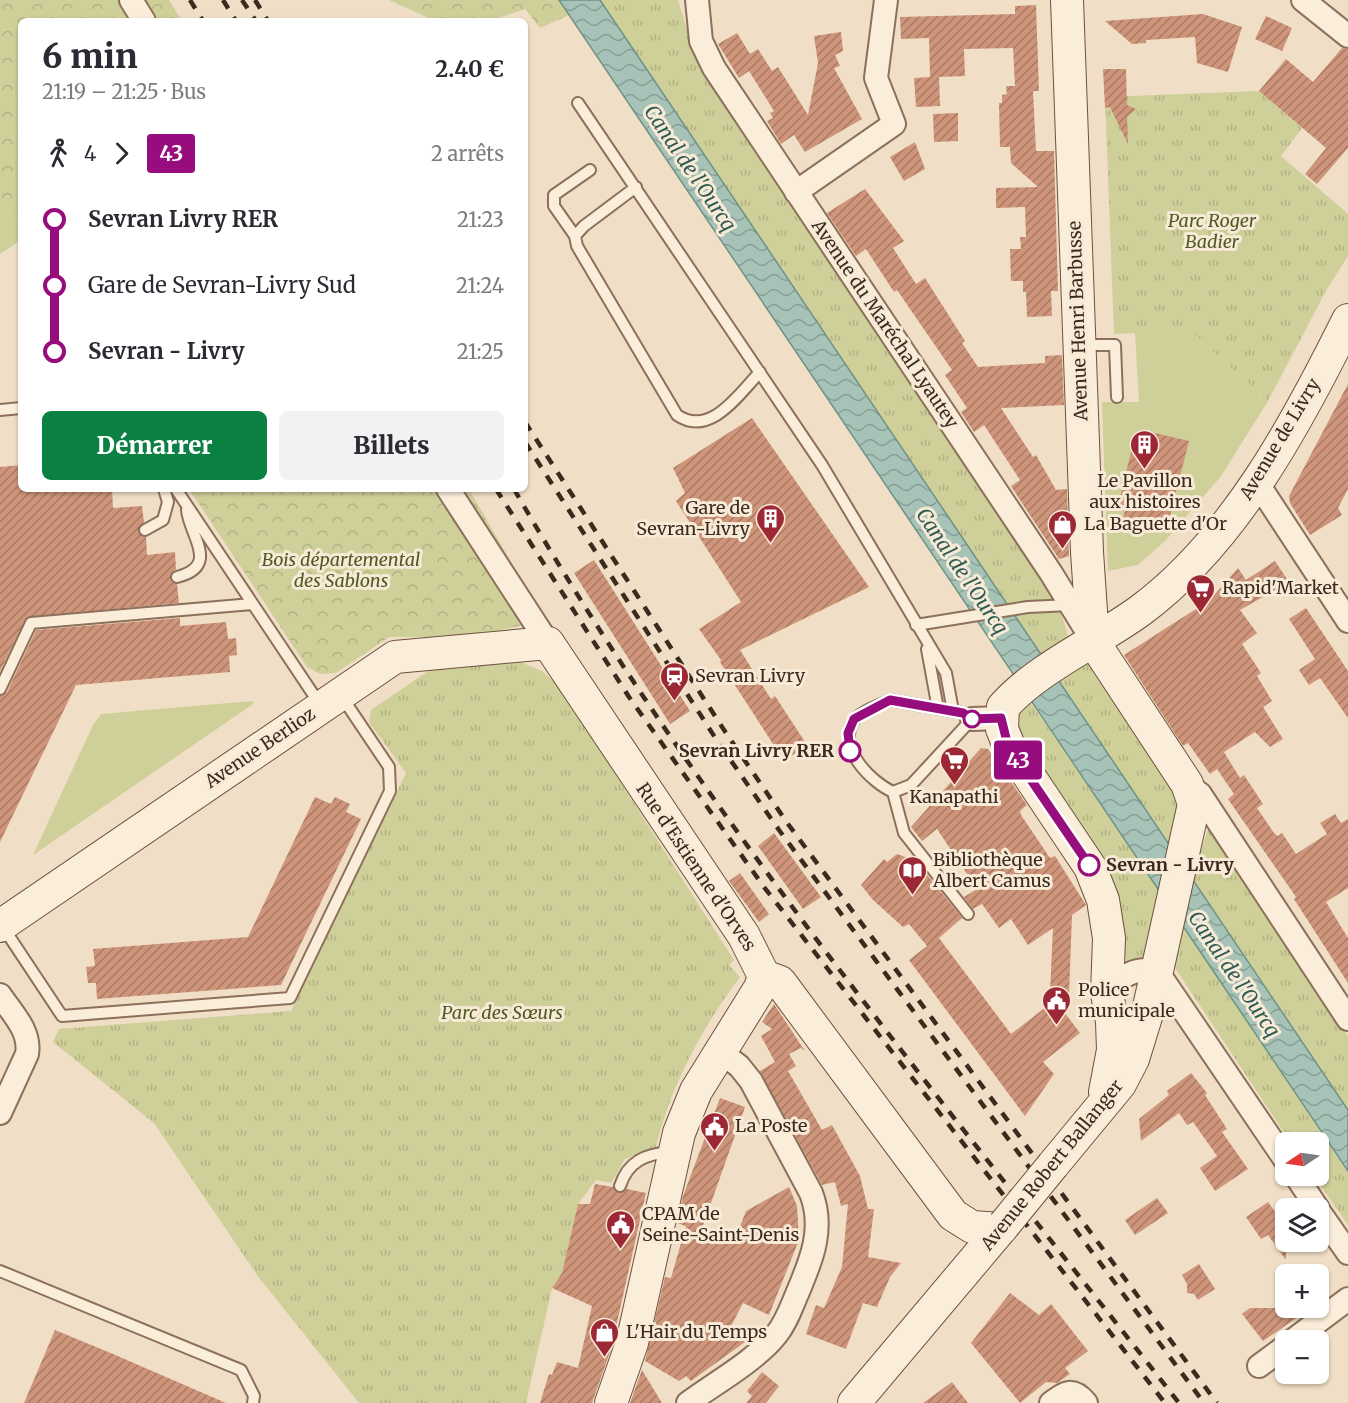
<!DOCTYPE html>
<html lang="fr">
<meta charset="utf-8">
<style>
:root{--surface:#fff;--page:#f2f2f3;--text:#2b2b33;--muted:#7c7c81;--accent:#0b8043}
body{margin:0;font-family:Merriweather,serif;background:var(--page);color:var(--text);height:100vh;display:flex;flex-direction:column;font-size:22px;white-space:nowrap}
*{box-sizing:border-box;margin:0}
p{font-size:20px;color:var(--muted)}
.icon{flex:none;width:33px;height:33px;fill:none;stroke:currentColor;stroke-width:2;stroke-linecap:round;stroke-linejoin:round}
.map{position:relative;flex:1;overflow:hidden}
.drawer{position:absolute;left:18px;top:18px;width:510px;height:474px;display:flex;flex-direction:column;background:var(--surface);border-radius:9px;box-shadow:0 2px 4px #0004}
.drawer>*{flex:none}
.badge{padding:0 12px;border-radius:4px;font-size:21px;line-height:39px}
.needle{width:39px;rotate:257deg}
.fabs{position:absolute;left:1275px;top:1132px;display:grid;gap:12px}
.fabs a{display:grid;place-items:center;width:54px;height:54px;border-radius:9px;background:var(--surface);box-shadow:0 2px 4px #0004;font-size:30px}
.map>.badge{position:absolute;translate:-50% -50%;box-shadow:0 0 0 3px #fff}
.legs{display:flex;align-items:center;gap:9px;height:66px;padding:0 24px;font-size:20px}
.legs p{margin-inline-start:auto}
.headline{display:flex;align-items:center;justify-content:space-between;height:102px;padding:0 24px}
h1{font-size:33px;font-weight:800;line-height:45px}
.action{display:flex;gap:12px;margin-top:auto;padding:12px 24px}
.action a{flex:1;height:69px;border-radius:9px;background:var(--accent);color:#fff;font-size:24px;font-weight:800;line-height:69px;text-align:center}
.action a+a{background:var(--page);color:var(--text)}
ul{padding:0 24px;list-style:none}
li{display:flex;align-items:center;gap:21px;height:66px;font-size:22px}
li i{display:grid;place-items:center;width:9px;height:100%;margin:0 8px;background:currentColor}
li i::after{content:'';width:15px;height:15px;margin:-8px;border:4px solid;border-radius:50%;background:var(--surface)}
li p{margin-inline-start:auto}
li:first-child i{background:linear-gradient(#0000 50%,currentColor 0)}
li:last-child i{background:linear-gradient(currentColor 50%,#0000 0)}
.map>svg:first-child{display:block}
</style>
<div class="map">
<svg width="1348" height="1403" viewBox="0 0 1348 1403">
<defs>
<pattern id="grass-tufts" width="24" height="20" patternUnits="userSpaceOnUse" patternTransform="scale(1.5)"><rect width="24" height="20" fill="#cecf99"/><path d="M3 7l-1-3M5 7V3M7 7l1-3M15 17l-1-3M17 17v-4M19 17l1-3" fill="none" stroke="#b2b283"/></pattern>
<pattern id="forest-crowns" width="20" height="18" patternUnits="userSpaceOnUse" patternTransform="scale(1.5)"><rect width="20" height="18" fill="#cecf99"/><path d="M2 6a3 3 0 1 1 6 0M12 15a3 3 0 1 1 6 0" fill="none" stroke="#b2b283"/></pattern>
<pattern id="water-waves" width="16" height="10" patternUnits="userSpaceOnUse" patternTransform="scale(1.5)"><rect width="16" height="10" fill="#a7c3b8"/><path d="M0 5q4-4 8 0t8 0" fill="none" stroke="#899f95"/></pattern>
<pattern id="building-hatch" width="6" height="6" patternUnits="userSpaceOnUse" patternTransform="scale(1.5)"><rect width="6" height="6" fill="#cf957a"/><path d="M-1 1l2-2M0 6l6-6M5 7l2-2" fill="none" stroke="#a97a63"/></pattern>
</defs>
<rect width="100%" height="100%" fill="#f0dfc6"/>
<path fill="url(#grass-tufts)" d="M600 0H678L693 50 1060 610 1069 639 1042 658Z
M1259 91 1302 128 1281 156 1348 214V256L1327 289 1268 401 1190 331 1114 334 1105 97Z
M518 661 542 671 559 686 734 960 729 965 740 977C703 1026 670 1087 656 1147L625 1159 611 1183 596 1180 578 1204 562 1273 552 1288 526 1403H359L257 1275 154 1123 53 1042 59 1029 291 1011 406 773 369 722 371 710 434 667 464 668 491 662Z
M1092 663 1184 805 1173 851 1057 680 1081 665Z
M1029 700 1162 895 1148 954 1128 962 1121 952 1021 735 1018 718 1020 707Z
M1208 829 1348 1036V1110L1192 878Z
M1181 923 1348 1171V1225L1314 1176H1318V1143H1291L1171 962Z"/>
<path fill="url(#forest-crowns)" d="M0 0H169L182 21H21V229L0 197Z
M389 0H559L569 15 540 28 525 9 489 21H435Z
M189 489H469L544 620 472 637H389L336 673 320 674 307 667Z"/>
<path fill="#cecf99" d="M0 197 21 229V240L0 254Z
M1190 331 1268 401 1221 476 1166 540 1138 565 1108 571 1102 402H1139L1135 333Z
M253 701V704L33 855 93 725 101 714Z"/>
<path fill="url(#water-waves)" stroke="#6d9285" stroke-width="1.5" d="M559 0H600L1348 1110V1171Z"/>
<path fill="url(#building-hatch)" d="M1036 5 1039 91H1033L1036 151H1054L1058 291H1051L1052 316 1027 317 1026 292H1023V281H1011L1010 249H1021L1020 237H1026L1025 207 996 208V188L1038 187 1011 163 1010 147H1000L999 103H1002V95L1007 94 1006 86H1015L1013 48 964 49 965 76 939 77 940 106 916 107 914 78 930 77 929 38 901 39 900 17 1015 14V6Z
M1203 14 1242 27 1228 72 1197 63 1195 37 1146 40V43L1132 44 1105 21Z
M1266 16 1292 28 1282 51 1255 39Z
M841 32 843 51 835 55 840 66 834 68 862 119 805 152 794 135 781 144 767 121 773 118 770 113 774 111 749 71 739 78 718 44 737 33 750 54 758 49 772 71 778 67 808 115 818 63 814 36Z
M1342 48 1348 49V148L1317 184 1305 174 1326 148 1259 91 1286 59 1313 82Z
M1103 69H1126L1127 105 1136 109 1127 117 1128 144 1110 107 1105 108Z
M958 113V141L934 142 933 114Z
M915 142 925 169 904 181 890 157Z
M865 189 904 241 893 248 916 284 925 278 965 341 962 343 978 367 1045 363V356L1062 355 1064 405 1001 408 1033 457 1036 455 1056 490 1067 489 1069 556 1059 559 1024 506 1011 486 1020 480 984 425 974 432 961 412 967 408 945 375 952 370 897 290 894 292 866 249 856 256 827 213Z
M1348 384V489L1338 508 1342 515 1310 535 1290 503 1289 496Z
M752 418 869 587 740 650 771 699 775 696 807 745 784 761 720 662 721 660 699 629 741 602 676 501 685 493 673 468Z
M1142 430 1189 441 1167 527 1121 526 1125 511 1117 509 1132 448 1137 449Z
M21 465V489H112L113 508 142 506 144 522 138 530 141 536 146 537 147 555 175 552 176 569 170 576 172 582 177 584 179 603 27 617 0 671V467Z
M594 560 690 711 670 724 574 573Z
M1275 561 1289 582 1240 610 1257 633 1242 644 1261 673 1257 676 1272 701 1263 707 1283 739 1270 747 1255 732 1224 752 1240 778 1244 775 1263 804 1257 808 1274 833 1278 836 1282 833 1296 854 1327 834 1320 823 1335 814 1341 823 1348 819V888L1326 902 1348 938V983L1294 899 1296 897 1228 799 1234 794 1217 769 1210 774 1188 743 1183 746 1124 655 1210 600 1238 568 1246 580Z
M1306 608 1348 671V718L1320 678 1309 685 1299 670 1315 659 1289 619Z
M180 618V626L226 622 228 639 236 638 237 655 229 656 230 672 76 685 0 842V696L7 692 36 630Z
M981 748 988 749 1027 805 1020 811 1021 815 1050 858 1055 856 1086 905 1072 915 1069 995 1050 993 1053 928 1028 945 1011 919 999 928 982 904 973 909 964 897 977 889 937 829 922 841 911 827Z
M315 797 331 804 335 797 350 804 346 812 361 819 281 985 97 999 96 983H88L86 967 95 966 93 949 248 937Z
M774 833 821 897 803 909 758 846Z
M897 854 916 861 962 918 939 938 1011 1034 1055 1000 1080 1033 1043 1062 1054 1074 1025 1116 909 960 927 946 909 924 903 927 873 900 861 885 884 859 887 862Z
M740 873 769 914 759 922 729 881Z
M774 1004 805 1051 801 1048 789 1054 796 1066 788 1071 822 1130 832 1125 860 1176 868 1209H874L868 1257 901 1263 890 1277 877 1307 863 1303 846 1349 806 1334 816 1305 824 1308 842 1267 848 1204 841 1206 835 1182 822 1185 760 1071 775 1062 761 1036 772 1029 762 1022Z
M1191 1073 1207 1093 1205 1095 1227 1129 1222 1132 1248 1169 1215 1191 1200 1168 1217 1156 1193 1122 1187 1125 1179 1113 1141 1141 1139 1119 1169 1095 1167 1091Z
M720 1098 745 1107 699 1237 707 1232 734 1242 746 1211 789 1187 797 1206 799 1240 769 1315 743 1303 729 1330 745 1342 691 1381 686 1376 679 1381 645 1361 665 1277 671 1278 686 1226 677 1223 683 1196Z
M595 1184 613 1187 618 1193 627 1189 646 1193 611 1349 592 1403H540L549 1374 552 1375 557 1362 578 1368 592 1306 552 1288 562 1273 578 1204H590Z
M1157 1198 1168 1213 1135 1235 1125 1220Z
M1268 1202 1286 1227V1260L1268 1235 1261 1239 1246 1217Z
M1199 1264 1215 1289 1198 1300 1194 1294 1187 1293V1284L1182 1275Z
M1010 1293 1039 1315 1051 1304 1088 1351 1065 1368 1070 1374 1057 1383 1046 1382 1020 1403 971 1343Z
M1250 1308H1311L1263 1341 1242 1314Z
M55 1330 113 1354 226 1403H24Z
M642 1370 662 1403H630Z
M762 1372 779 1386 766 1403H746L752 1396 747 1391Z
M952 1382 968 1403H923Z"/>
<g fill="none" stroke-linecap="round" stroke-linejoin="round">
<defs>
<path id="lane" d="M578 103 822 465 946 673 953 711
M636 187 584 226 575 236 577 246 677 415C710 438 739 394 760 372
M575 236 554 206V195L590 170
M1082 345H1115L1117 397
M0 410 21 408
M176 489 321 706
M145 530 163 520 168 502 164 489
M177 577C221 566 189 535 187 510
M916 625 1028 607 1070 605
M927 649 938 709
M0 689 31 623 252 604
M890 700 963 713 972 719 911 785 893 792C871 782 837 748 853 722 859 712 880 705 890 700Z
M893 792 904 833 968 914
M3 927 62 1016 290 998 390 791 389 767 342 697
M620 1186C628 1161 646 1154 670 1152
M0 1271 241 1370 254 1396 253 1403"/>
<path id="street" d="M131 0 144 21
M697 0 701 41 714 68 1051 573 1091 638
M1303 0 1348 36
M796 192 894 124 876 78 886 0
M1258 484 1348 621
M448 489 548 643
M972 719 1001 718
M1189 786 1200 794 1348 1019
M1107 993C1119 976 1136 967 1157 971L1286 1161
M0 995C12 1013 31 1031 27 1054L0 1113
M1296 1176 1318 1209
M1318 1210 1348 1253
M1292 1341 1348 1299
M1259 1366 1286 1346
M688 1403C715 1383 755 1361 776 1335 786 1323 791 1308 797 1294 811 1261 825 1229 811 1193L751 1081 739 1066 719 1051
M1051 1403C1066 1392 1073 1387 1086 1403"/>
<path id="secondary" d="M0 926 395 657 548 643 744 936 764 976 780 982 953 1215 972 1227 1001 1229
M1105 1092 1113 1050 1112 1022 1107 993 1109 938 1103 900 1090 867 1009 746 1002 729 1003 707C1037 668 1099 641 1141 610 1234 541 1297 423 1348 320
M1053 1165 1120 1084 1133 1059 1149 1007 1194 804 1187 784 1093 641 1087 552 1067 0
M611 1403 632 1343 679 1133 696 1091 760 988 764 976
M854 1403 1004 1225"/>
</defs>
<use href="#lane" stroke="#8c705b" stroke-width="14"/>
<use href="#street" stroke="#8c705b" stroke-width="26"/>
<use href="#secondary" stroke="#6e513e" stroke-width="34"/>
<use href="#lane" stroke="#faedda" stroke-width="10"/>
<use href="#street" stroke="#faedda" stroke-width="22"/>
<use href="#secondary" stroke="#faedda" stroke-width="32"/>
<path stroke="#3c2a1f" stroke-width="4.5" stroke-dasharray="10 10" stroke-linecap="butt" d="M190 0 203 21
M223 0 236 21
M242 0 256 21
M255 0 268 21
M525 422 726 733 788 824 1217 1403
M525 442 716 739 779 830 1204 1403
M496 489 629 697 764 887 1165 1403
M514 489C702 816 947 1106 1179 1403"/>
<defs>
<path id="secondary-bridge" d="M1004 1225 1053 1165"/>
</defs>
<use href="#secondary-bridge" stroke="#6e513e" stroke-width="34" stroke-linecap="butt"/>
<use href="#secondary-bridge" stroke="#faedda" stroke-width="32"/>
</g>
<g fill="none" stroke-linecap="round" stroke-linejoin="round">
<defs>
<path id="line-1" d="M850 751 848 733 854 719 890 700 963 713 972 719 1001 718 1008 746 1089 865"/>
</defs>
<use href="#line-1" stroke="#fff" stroke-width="14"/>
<use href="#line-1" stroke="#980d7d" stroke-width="9"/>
</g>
<defs>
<symbol id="building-pin" viewBox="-11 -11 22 30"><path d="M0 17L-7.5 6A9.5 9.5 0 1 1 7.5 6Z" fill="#9d2835" stroke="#f7ead6"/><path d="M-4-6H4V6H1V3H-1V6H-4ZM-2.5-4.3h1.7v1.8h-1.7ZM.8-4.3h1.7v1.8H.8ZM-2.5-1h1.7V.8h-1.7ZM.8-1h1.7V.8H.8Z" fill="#fff"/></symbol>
<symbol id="shop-pin" viewBox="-11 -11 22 30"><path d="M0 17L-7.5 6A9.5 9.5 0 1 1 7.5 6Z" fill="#9d2835" stroke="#f7ead6"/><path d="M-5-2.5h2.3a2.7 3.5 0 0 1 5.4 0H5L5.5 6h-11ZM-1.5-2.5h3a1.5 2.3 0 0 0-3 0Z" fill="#fff"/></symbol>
<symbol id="supermarket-pin" viewBox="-11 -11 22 30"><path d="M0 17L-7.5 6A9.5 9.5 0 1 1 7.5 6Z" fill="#9d2835" stroke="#f7ead6"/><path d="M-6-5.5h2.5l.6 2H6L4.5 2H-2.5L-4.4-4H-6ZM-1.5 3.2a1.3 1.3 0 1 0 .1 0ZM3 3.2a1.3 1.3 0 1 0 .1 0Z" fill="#fff"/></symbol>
<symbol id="station-pin" viewBox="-11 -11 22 30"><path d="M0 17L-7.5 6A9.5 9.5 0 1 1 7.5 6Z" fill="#9d2835" stroke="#f7ead6"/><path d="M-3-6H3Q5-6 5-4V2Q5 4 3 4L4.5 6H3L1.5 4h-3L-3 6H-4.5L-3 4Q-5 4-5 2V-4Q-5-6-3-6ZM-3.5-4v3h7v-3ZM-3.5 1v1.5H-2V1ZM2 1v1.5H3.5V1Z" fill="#fff"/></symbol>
<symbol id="library-pin" viewBox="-11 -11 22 30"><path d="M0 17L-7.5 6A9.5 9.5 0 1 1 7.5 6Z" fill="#9d2835" stroke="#f7ead6"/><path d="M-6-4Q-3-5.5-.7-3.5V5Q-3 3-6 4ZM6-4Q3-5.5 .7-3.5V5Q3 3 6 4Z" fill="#fff"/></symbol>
<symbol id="civic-pin" viewBox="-11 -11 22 30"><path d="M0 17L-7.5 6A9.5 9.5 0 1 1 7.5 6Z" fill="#9d2835" stroke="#f7ead6"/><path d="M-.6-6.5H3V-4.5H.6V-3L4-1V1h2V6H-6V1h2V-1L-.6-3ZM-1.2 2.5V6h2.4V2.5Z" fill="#fff"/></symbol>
</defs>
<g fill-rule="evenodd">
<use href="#building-pin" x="1128" y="428" width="33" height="45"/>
<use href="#building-pin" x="754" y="502" width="33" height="45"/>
<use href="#shop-pin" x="1046" y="508" width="33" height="45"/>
<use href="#supermarket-pin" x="1184" y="572" width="33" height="45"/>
<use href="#station-pin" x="658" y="660" width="33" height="45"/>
<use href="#supermarket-pin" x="938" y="744" width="33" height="45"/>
<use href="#library-pin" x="896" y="854" width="33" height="45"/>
<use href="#civic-pin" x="1040" y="984" width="33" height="45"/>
<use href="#civic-pin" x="698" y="1110" width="33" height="45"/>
<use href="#civic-pin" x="604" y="1208" width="33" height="45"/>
<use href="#shop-pin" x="588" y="1316" width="33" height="45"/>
</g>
<g fill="#fff" stroke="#980d7d" stroke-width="3">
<circle cx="972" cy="719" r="8"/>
<circle cx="850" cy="751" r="10"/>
<circle cx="1089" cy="865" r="10"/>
</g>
<g text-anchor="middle" stroke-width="6" stroke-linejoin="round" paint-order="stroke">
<g font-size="18" font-style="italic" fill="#515925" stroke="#f7ead6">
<text x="1212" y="227">Parc Roger<tspan x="1212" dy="21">Badier</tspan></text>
<text x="341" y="566">Bois départemental<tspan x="341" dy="21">des Sablons</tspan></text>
<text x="502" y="1019">Parc des Sœurs</text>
</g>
<g font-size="18" fill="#3c2a1f" stroke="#f7ead6">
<text transform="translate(1078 321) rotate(-92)" y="6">Avenue Henri Barbusse</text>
<text transform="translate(885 324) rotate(56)" y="6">Avenue du Maréchal Lyautey</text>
<text transform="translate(1280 439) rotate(-59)" y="6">Avenue de Livry</text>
<text transform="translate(260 748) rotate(-34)" y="6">Avenue Berlioz</text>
<text transform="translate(696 867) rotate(56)" y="6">Rue d'Estienne d'Orves</text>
<text transform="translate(1052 1165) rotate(-51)" y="6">Avenue Robert Ballanger</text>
</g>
<g font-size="18" fill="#3c2a1f" stroke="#f7ead6" text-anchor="start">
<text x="1145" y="487" text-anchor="middle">Le Pavillon<tspan x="1145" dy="21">aux histoires</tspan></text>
<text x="750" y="514" text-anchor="end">Gare de<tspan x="750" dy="21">Sevran-Livry</tspan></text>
<text x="1084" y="530">La Baguette d'Or</text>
<text x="1222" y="594">Rapid'Market</text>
<text x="695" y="682">Sevran Livry</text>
<text x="954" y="803" text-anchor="middle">Kanapathi</text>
<text x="933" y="866">Bibliothèque<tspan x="933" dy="21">Albert Camus</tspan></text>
<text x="1078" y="996">Police<tspan x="1078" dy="21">municipale</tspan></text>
<text x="735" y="1132">La Poste</text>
<text x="642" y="1220">CPAM de<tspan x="642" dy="21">Seine-Saint-Denis</tspan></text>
<text x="626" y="1338">L'Hair du Temps</text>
</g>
<g font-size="18" font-weight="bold" fill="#3c2a1f" stroke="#f7ead6" text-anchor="end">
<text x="834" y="757">Sevran Livry RER</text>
<text x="1106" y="871" text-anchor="start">Sevran - Livry</text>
</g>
<g font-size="20" font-style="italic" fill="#2e5c54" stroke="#f7ead6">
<text transform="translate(690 168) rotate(56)" y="7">Canal de l'Ourcq</text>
<text transform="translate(962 571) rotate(56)" y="7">Canal de l'Ourcq</text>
<text transform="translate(1234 974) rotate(56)" y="7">Canal de l'Ourcq</text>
</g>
</g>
</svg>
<div class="fabs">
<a><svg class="needle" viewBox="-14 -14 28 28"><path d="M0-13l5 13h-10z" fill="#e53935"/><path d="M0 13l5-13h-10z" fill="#7c7c81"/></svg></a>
<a><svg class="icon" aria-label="layers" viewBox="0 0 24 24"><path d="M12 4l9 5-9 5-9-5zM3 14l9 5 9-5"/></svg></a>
<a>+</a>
<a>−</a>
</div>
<b class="badge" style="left:1018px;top:760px;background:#980d7d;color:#fff">43</b>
<section class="drawer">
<div class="headline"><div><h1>6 min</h1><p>21:19 – 21:25 · Bus</p></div><b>2.40 €</b></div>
<div class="legs"><svg class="icon" aria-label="walk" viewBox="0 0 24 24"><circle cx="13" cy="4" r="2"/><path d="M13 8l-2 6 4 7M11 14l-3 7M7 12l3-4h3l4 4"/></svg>4<svg class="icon" aria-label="forward" viewBox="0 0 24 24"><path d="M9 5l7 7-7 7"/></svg><b class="badge" style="background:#980d7d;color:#fff">43</b><p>2 arrêts</p></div>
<ul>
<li><i style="color:#980d7d"></i><b>Sevran Livry RER</b><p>21:23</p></li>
<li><i style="color:#980d7d"></i><span>Gare de Sevran-Livry Sud</span><p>21:24</p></li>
<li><i style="color:#980d7d"></i><b>Sevran - Livry</b><p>21:25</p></li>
</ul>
<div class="action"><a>Démarrer</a><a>Billets</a></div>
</section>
</div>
